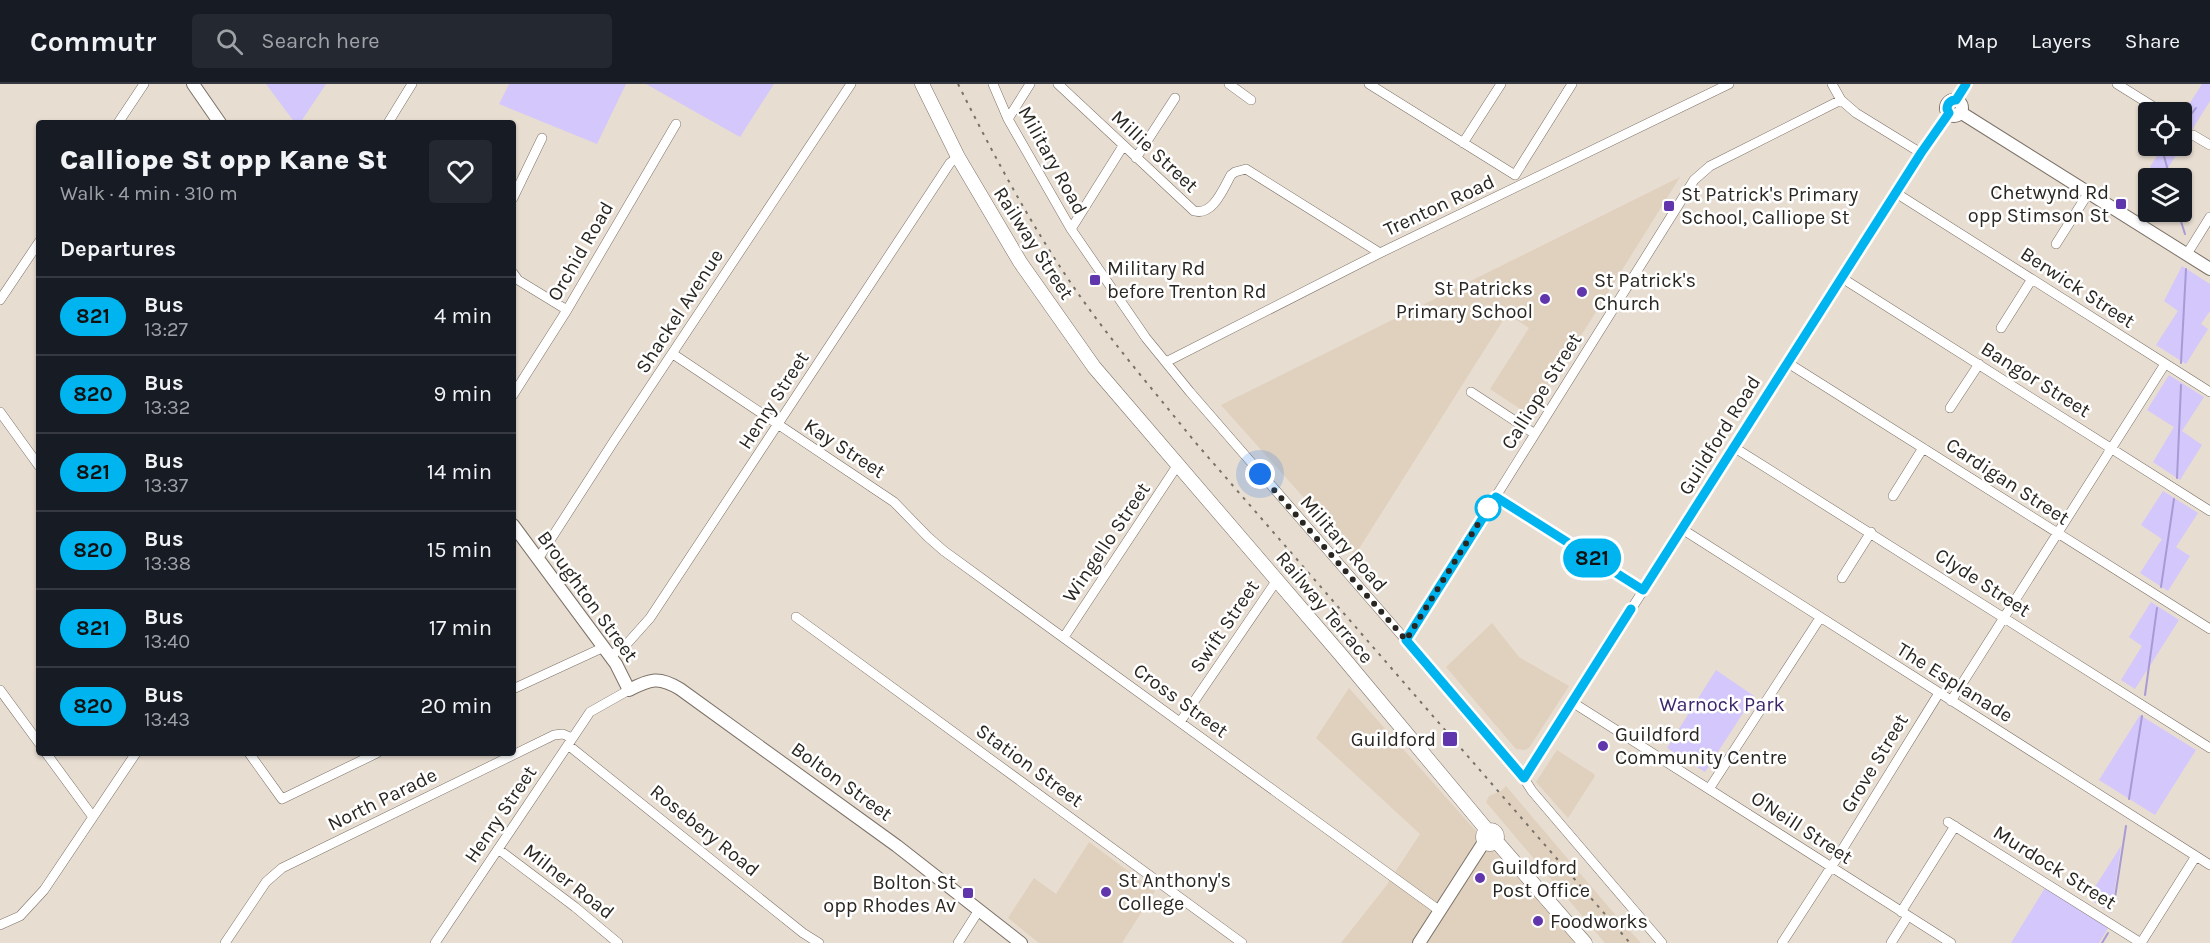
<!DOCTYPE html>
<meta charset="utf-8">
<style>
:root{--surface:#171b24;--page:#242831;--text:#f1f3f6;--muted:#9ea1a6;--line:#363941}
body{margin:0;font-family:Karla,sans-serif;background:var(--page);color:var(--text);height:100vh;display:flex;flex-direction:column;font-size:22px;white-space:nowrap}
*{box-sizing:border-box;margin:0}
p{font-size:20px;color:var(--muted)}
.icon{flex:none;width:33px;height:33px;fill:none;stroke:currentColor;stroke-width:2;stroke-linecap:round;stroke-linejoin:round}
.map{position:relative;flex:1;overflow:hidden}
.drawer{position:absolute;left:36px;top:36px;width:480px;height:636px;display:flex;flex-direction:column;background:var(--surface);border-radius:6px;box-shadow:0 2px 4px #0004}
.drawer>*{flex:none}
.badge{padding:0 12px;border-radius:20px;font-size:21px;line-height:39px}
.tools{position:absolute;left:2138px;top:18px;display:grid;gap:12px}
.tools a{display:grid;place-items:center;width:54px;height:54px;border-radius:6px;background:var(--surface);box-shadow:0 2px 4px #0004;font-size:30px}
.you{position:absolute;width:30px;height:30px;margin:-15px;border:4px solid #fff;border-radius:50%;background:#1a73e8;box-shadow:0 0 0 9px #1a73e833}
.map>.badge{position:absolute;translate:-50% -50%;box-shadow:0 0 0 3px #fff}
h2{padding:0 24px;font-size:22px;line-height:54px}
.round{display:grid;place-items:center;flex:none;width:63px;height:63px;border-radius:6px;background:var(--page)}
.summary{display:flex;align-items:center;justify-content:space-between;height:102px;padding:0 24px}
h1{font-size:28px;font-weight:800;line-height:45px}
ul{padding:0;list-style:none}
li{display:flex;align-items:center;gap:18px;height:78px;padding:0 24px;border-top:2px solid var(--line)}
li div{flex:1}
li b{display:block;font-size:22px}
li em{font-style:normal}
li .badge{min-width:66px;font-weight:700;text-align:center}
header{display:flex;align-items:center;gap:36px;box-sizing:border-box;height:84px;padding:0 30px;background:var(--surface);border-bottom:2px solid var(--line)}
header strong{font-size:28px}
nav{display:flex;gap:33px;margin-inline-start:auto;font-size:21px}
.search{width:420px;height:54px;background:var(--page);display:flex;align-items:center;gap:15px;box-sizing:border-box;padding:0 21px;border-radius:6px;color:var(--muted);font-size:22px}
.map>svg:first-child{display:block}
</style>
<header>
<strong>Commutr</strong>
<div class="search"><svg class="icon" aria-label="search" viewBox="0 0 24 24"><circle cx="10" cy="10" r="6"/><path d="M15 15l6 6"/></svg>Search here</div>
<nav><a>Map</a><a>Layers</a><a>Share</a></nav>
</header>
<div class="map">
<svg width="2210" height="859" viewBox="0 0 2210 859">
<rect width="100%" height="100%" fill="#e8ddd1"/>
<path fill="#e0d0be" d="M1680 93 1531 332 1490 305 1529 244 1507 230 1355 471 1221 321Z
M1492 539 1519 573 1569 602 1529 664 1525 666 1516 665 1446 583Z
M1349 604 1561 843 1575 859H1341L1386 802 1420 750 1316 654Z
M1557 666 1594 690 1595 692 1568 734 1536 698Z
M1506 702 1612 827 1641 859H1605L1486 718 1489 712 1501 707Z
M1089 758 1155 807 1122 859H1039L1008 834 1034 794 1056 810Z"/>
<path fill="#d3c7fc" d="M266 0H326L300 39H295Z
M509 0H626L597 60 499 20Z
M646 0H774L740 53Z
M2202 0H2210V17L2163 92 2150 83 2163 62H2181V33Z
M2182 182 2210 200V227L2201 240 2208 245 2186 280 2156 261 2178 227 2164 217Z
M2169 291 2204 313 2182 347 2202 361 2180 396 2153 378 2174 343 2147 326Z
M2163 407 2198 429 2176 463 2190 472 2168 507 2140 489 2162 455 2141 441Z
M2151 518 2179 536 2135 605 2121 596 2142 562 2129 553Z
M1716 586 1754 612 1705 688 1667 664Z
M2140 631 2196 666 2155 731 2099 696Z
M2121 762 2111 829 2088 814Z
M2045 804 2108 844 2099 859H2011Z"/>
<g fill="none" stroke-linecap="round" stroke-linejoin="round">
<path stroke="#a89ad4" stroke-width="2" d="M2181 43 2196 24
M2169 62 2164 72 2170 94
M2178 128 2185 150
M2181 279 2186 185
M2177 394 2181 301
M2161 503 2174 415
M2145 611 2157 524
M2129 715 2142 632
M2114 820 2126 742
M2102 859 2108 849"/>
<defs>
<path id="minor" d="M993 0 1008 35 1071 145 1146 254 1190 308 1518 685 1532 707 1662 859
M1058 0 1194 127C1213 132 1223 105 1231 91L1235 88 1246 85 1380 169
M1229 0 1251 16
M1369 0 1515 91
M1832 0 1841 16 1856 29 1921 69
M2117 0 2162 28
M1957 16 1965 0
M1008 35 1030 0
M118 39 144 0
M388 39 412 0
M2193 51 2210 61
M1463 59 1501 0
M1136 74 1175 14
M1515 91 1572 0
M1896 109 2210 308
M513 114 542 54
M1071 145 1123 62
M2056 160 2089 108
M2187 170 2210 133
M513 189 518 196 567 226
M1842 194 2210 427
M0 216 39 158
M2001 244 2032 195
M673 270 894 418 928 453 944 467 1440 827
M1166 278 1380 169 1729 0
M1788 279 2210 545
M1471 308 1535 350
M513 311 567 226 676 40
M1950 324 1979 280
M0 328 39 382
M1735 364 2210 664
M1893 412 1923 364
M1496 413 1643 506
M1682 445 2210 781
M538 475 614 357 851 0
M1842 494 1871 448
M796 533 1242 859
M1064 553 1177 382
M1406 556 1694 96 1710 82 1841 16
M610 572 625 562 650 534 950 79 958 73
M513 605 602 564
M0 606 39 659
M1951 617 2165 280
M1572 618 1951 859
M1180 638 1277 496
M568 661 803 849 819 859
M46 669 93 733
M249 669 282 715 377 669
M1524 694 1916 77 1949 29
M1709 705 1820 534
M1948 738 2141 859
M498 765 575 823 618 859
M1901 828 1955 742
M0 841 20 832 44 806 136 669
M225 859 266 798 282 784 554 651 563 650 572 654
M435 859 590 628 629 606
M958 859 979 826
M1782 859 1837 774 1939 609
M1891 859 1908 832
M2141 859 2196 772"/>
<path id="tertiary" d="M193 0 220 39
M1946 24a8 8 0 1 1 16 0a8 8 0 1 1-16 0Z
M1960 28 2210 185
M513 441 616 580 629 606C650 595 659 592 680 605L897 762 1021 859
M1419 859 1484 758"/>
<path id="secondary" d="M922 0 958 73 1020 178 1094 283 1341 571 1487 746
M1483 753a7 7 0 1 1 14 0a7 7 0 1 1-14 0Z
M1496 757 1585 859"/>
</defs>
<use href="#minor" stroke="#7b7167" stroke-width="10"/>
<use href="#tertiary" stroke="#7b7167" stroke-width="14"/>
<use href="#secondary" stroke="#7b7167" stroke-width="15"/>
<use href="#minor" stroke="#fff" stroke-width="9"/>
<use href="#tertiary" stroke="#fff" stroke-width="12"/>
<use href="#secondary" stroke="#fff" stroke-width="14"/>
<path stroke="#78726a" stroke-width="2" stroke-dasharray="3 6" stroke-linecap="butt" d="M958 0C996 76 1037 153 1087 222 1121 269 1159 313 1195 358L1630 859"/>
</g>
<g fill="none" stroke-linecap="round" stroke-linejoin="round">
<defs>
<path id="line" d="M1631 525 1524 694 1406 556 1496 413 1643 506 1921 69 1949 29 1947 25C1947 19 1951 16 1956 16L1966 0"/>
</defs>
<use href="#line" stroke="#fff" stroke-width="14"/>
<use href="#line" stroke="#00b5ef" stroke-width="9"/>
<path stroke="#2a2621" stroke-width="6" stroke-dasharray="0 10.8" d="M1260 390 1406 556 1488 424"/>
</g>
<g fill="#6135ac" stroke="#fff" stroke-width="2">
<rect x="2115" y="114" width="12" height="12" rx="3"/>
<rect x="1663" y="116" width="12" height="12" rx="3"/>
<rect x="1089" y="190" width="12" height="12" rx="3"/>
<circle cx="1582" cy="208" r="6"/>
<circle cx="1545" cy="215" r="6"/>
<rect x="1442" y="647" width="16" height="16" rx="3"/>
<circle cx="1603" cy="662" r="6"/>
<circle cx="1480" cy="794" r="6"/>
<circle cx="1106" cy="808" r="6"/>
<rect x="962" y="803" width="12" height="12" rx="3"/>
<circle cx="1538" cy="837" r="6"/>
</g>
<circle fill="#fff" stroke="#00b5ef" stroke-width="3" cx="1488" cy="424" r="12"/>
<g text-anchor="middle" stroke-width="5" stroke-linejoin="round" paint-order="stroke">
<g font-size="20" fill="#2a2621" stroke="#fff">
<text transform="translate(1155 67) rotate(43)" y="7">Millie Street</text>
<text transform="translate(1053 76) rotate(61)" y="7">Military Road</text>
<text transform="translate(1439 121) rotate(-25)" y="7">Trenton Road</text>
<text transform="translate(1034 159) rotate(57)" y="7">Railway Street</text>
<text transform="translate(580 167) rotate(-60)" y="7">Orchid Road</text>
<text transform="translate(2078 203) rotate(33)" y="7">Berwick Street</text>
<text transform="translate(679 227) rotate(-57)" y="7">Shackel Avenue</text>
<text transform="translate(2036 295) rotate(32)" y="7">Bangor Street</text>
<text transform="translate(1541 307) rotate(-58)" y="7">Calliope Street</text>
<text transform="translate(773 316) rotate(-57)" y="7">Henry Street</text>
<text transform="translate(1719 351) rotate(-58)" y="7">Guildford Road</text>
<text transform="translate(845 364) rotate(33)" y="7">Kay Street</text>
<text transform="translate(2008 397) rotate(33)" y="7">Cardigan Street</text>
<text transform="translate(1106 458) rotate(-56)" y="7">Wingello Street</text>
<text transform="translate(1344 459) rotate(49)" y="7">Military Road</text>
<text transform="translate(1983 498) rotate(33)" y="7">Clyde Street</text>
<text transform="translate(588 512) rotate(54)" y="7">Broughton Street</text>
<text transform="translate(1325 523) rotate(50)" y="7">Railway Terrace</text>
<text transform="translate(1224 542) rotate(-56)" y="7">Swift Street</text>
<text transform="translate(1955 598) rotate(32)" y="7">The Esplanade</text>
<text transform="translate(1181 616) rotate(36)" y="7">Cross Street</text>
<text transform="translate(1874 679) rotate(-59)" y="7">Grove Street</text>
<text transform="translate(1030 681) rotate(36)" y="7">Station Street</text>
<text transform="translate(842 697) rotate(36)" y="7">Bolton Street</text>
<text transform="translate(382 715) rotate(-26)" y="7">North Parade</text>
<text transform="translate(500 730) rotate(-56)" y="7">Henry Street</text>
<text transform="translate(1802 743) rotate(33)" y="7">O'Neill Street</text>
<text transform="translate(705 746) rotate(39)" y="7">Rosebery Road</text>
<text transform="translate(2055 783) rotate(32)" y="7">Murdock Street</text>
<text transform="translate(569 797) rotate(38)" y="7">Milner Road</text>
</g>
<g font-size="20" fill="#2a2621" stroke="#fff" text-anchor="start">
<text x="2109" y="115" text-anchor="end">Chetwynd Rd<tspan x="2109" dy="23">opp Stimson St</tspan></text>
<text x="1681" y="117">St Patrick's Primary<tspan x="1681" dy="23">School, Calliope St</tspan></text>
<text x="1107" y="191">Military Rd<tspan x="1107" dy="23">before Trenton Rd</tspan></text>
<text x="1594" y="203">St Patrick's<tspan x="1594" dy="23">Church</tspan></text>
<text x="1533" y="211" text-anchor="end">St Patricks<tspan x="1533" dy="23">Primary School</tspan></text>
<text x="1615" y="657">Guildford<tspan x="1615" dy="23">Community Centre</tspan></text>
<text x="1436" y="662" text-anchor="end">Guildford</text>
<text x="1492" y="790">Guildford<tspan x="1492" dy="23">Post Office</tspan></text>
<text x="1118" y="803">St Anthony's<tspan x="1118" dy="23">College</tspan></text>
<text x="956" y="805" text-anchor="end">Bolton St<tspan x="956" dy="23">opp Rhodes Av</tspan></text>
<text x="1550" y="844">Foodworks</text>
</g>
<g font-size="20" fill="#3d266b" stroke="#fff">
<text x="1722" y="627">Warnock Park</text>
</g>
</g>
</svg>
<div class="tools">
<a><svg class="icon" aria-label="locate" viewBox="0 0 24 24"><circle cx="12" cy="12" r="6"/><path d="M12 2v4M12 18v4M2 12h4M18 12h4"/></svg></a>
<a><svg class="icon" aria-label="layers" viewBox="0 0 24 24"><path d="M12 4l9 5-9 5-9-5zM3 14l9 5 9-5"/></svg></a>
</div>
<div class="you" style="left:1260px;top:390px"></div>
<b class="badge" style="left:1592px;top:474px;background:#00b5ef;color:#111">821</b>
<section class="drawer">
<div class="summary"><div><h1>Calliope St opp Kane St</h1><p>Walk · 4 min · 310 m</p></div><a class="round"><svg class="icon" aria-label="heart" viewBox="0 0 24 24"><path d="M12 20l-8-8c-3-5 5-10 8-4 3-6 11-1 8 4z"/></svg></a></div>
<h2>Departures</h2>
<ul>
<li><span class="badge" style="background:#00b5ef;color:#111">821</span><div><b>Bus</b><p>13:27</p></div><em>4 min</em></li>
<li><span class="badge" style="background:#00b5ef;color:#111">820</span><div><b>Bus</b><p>13:32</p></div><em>9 min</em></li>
<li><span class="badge" style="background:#00b5ef;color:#111">821</span><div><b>Bus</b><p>13:37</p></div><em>14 min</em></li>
<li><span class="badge" style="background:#00b5ef;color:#111">820</span><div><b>Bus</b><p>13:38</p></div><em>15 min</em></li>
<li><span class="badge" style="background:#00b5ef;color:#111">821</span><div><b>Bus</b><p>13:40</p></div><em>17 min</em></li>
<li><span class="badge" style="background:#00b5ef;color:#111">820</span><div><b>Bus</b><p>13:43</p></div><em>20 min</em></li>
</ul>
</section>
</div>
